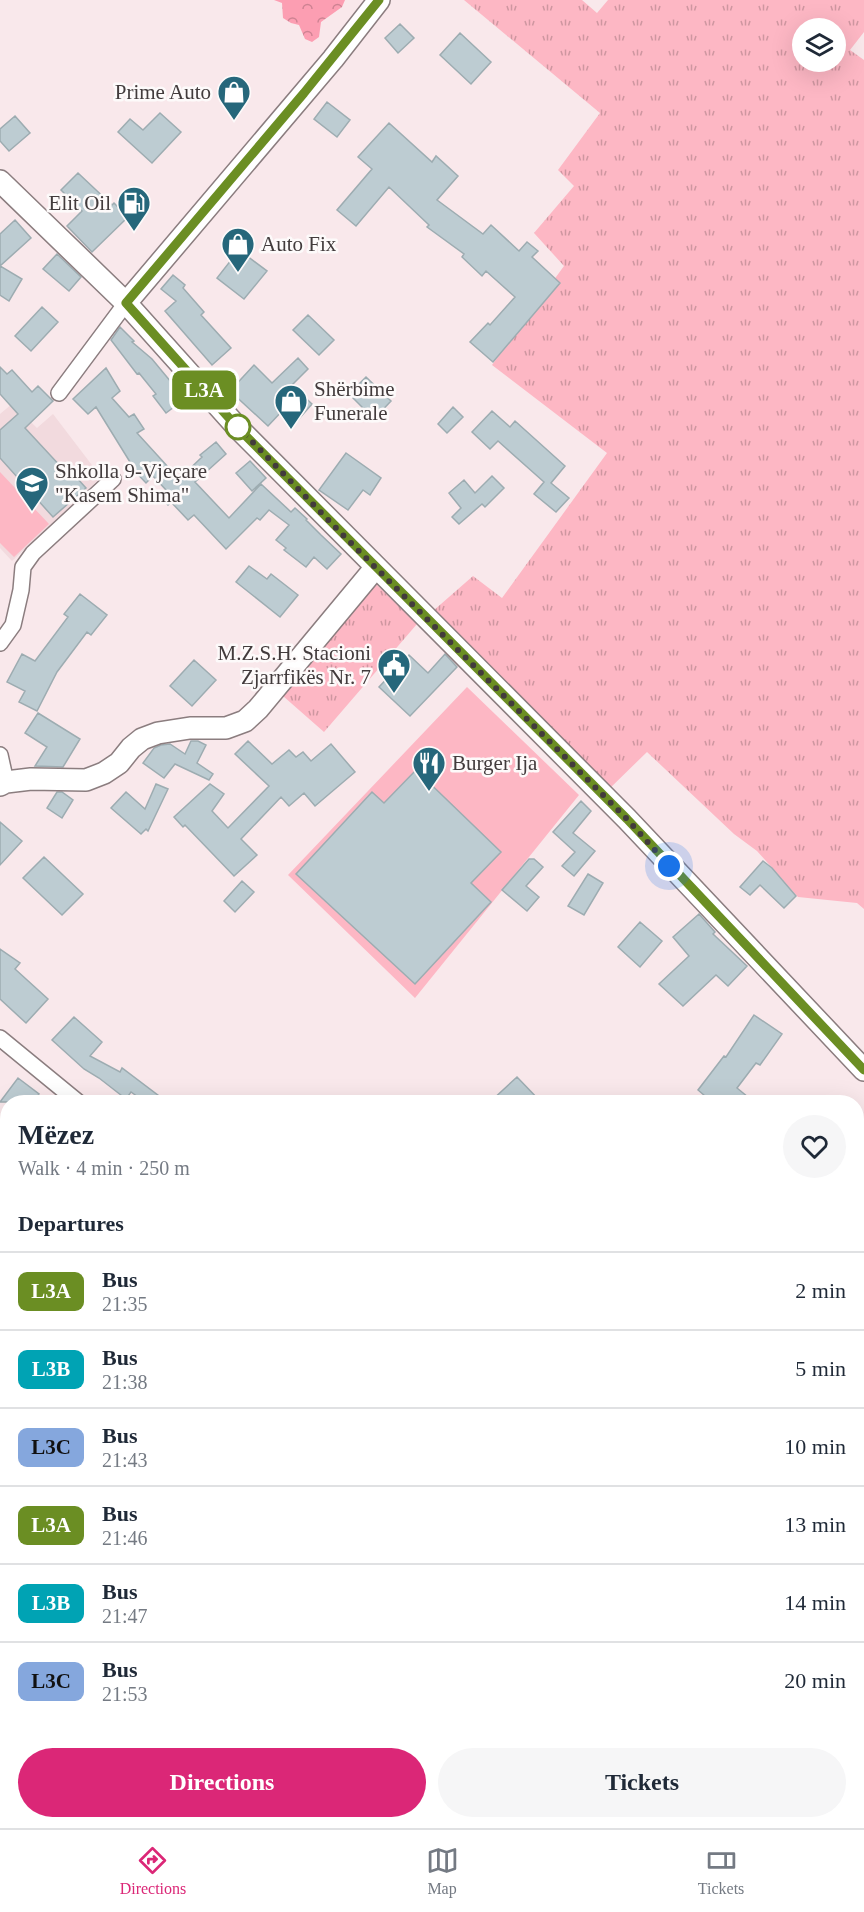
<!DOCTYPE html>
<meta charset="utf-8">
<style>
:root{--surface:#fff;--page:#f6f6f7;--text:#1f2937;--muted:#747a83;--line:#e0e1e3;--accent:#db2777}
body{margin:0;font-family:"Times New Roman",serif;background:var(--page);color:var(--text);height:100vh;display:flex;flex-direction:column;font-size:22px;white-space:nowrap}
*{box-sizing:border-box;margin:0}
p{font-size:20px;color:var(--muted)}
.icon{flex:none;width:33px;height:33px;fill:none;stroke:currentColor;stroke-width:2;stroke-linecap:round;stroke-linejoin:round}
.map{position:relative;flex:1;overflow:hidden}
.drawer{position:absolute;left:0px;top:1095px;width:864px;height:734px;display:flex;flex-direction:column;background:var(--surface);border-radius:24px 24px 0 0;box-shadow:0 6px 24px #0002}
.drawer>*{flex:none}
.badge{padding:0 12px;border-radius:9px;font-size:21px;line-height:39px}
.tools{position:absolute;left:792px;top:18px;display:grid;gap:12px}
.tools a{display:grid;place-items:center;width:54px;height:54px;border-radius:50%;background:var(--surface);box-shadow:0 6px 24px #0002;font-size:30px}
.you{position:absolute;width:30px;height:30px;margin:-15px;border:4px solid #fff;border-radius:50%;background:#1a73e8;box-shadow:0 0 0 9px #1a73e833}
.map>.badge{position:absolute;translate:-50% -50%;box-shadow:0 0 0 3px #fff}
h2{padding:0 18px;font-size:22px;line-height:54px}
.round{display:grid;place-items:center;flex:none;width:63px;height:63px;border-radius:32px;background:var(--page)}
.summary{display:flex;align-items:center;justify-content:space-between;height:102px;padding:0 18px}
h1{font-size:28px;font-weight:700;line-height:45px}
.button{display:flex;gap:12px;margin-top:auto;padding:12px 18px}
.button a{flex:1;height:69px;border-radius:36px;background:var(--accent);color:#fff;font-size:24px;font-weight:700;line-height:69px;text-align:center}
.button a+a{background:var(--page);color:var(--text)}
ul{padding:0;list-style:none}
li{display:flex;align-items:center;gap:18px;height:78px;padding:0 18px;border-top:2px solid var(--line)}
li div{flex:1}
li b{display:block;font-size:22px}
li em{font-style:normal}
li .badge{min-width:66px;font-weight:700;text-align:center}
.dock{display:flex;justify-content:space-around;align-items:center;height:84px;border-top:2px solid var(--line);background:var(--surface);font-size:16px;color:var(--muted)}
.dock a{display:grid;justify-items:center;gap:3px}
.dock .current{color:var(--accent)}
.map>svg:first-child{display:block}
</style>
<div class="map">
<svg width="864" height="1828" viewBox="0 0 864 1828">
<defs>
<pattern id="grass-tufts" width="24" height="20" patternUnits="userSpaceOnUse" patternTransform="scale(1.5)"><rect width="24" height="20" fill="#fdb7c4"/><path d="M3 7l-1-3M5 7V3M7 7l1-3M15 17l-1-3M17 17v-4M19 17l1-3" fill="none" stroke="#ce96a0"/></pattern>
<pattern id="forest-crowns" width="20" height="18" patternUnits="userSpaceOnUse" patternTransform="scale(1.5)"><rect width="20" height="18" fill="#fc9eb2"/><path d="M2 6a3 3 0 1 1 6 0M12 15a3 3 0 1 1 6 0" fill="none" stroke="#ce8292"/></pattern>
</defs>
<rect width="100%" height="100%" fill="#f9e8eb"/>
<path fill="#f2dade" d="M12 404 37 428 53 414 101 477 12 561 0 548V414Z"/>
<path fill="url(#grass-tufts)" fill-rule="evenodd" d="M464 0H582L597 13 608 0H864V32L850 50 864 60V909L857 903 798 897 757 851 734 834 647 752 606 792 433 611 473 576 502 598 607 453 492 365 564 266 534 233 574 186 558 170 600 113ZM802 28H836V62H802Z
M375 583 417 624 324 732 283 696Z"/>
<path fill="url(#forest-crowns)" d="M274 0H345L342 7 321 22 319 37 312 42 305 39 299 25 291 23 283 18 282 3Z
M7 1700 8 1821H740L742 1828H0V1707Z"/>
<path fill="#fdb7c4" d="M0 472 49 524 14 557 0 543Z
M467 687 579 795 415 998 288 875Z"/>
<path fill="#bdccd2" stroke="#9dacb1" stroke-width="1.5" d="M400 24 414 38 398 53 385 38Z
M460 33 491 62 471 84 440 55Z
M327 102 350 120 337 137 314 119Z
M160 113 181 132 152 163 118 132 130 119 143 130Z
M15 116 30 133 9 151 0 141V129Z
M389 123 432 162 436 156 458 176 437 200 483 234 491 225 519 251 527 242 538 251 532 257 560 283 493 362 470 342 488 323 490 325 515 297 486 271 482 276 462 257 464 254 427 227 429 225 389 187 356 226 337 210 372 169 358 157Z
M78 173 112 205 114 203 128 217 92 252 67 226 82 211 61 190Z
M15 220 31 238 0 266V234Z
M239 250 267 271 244 299 217 278Z
M57 254 81 277 69 291 43 269Z
M0 266 22 279 9 301 0 295Z
M173 275 185 285 183 288 204 312 201 315 231 348 212 365 165 311 176 301 161 289Z
M42 307 58 322 31 351 15 336Z
M308 315 334 340 319 355 293 330Z
M120 327 134 341 132 342 152 359 171 382 174 380 187 397 166 413 153 396 156 394 139 373 137 374 111 340Z
M298 358 308 369 292 385 312 404 297 421 284 409 268 426 230 391 254 365 272 383Z
M0 367 7 374 12 370 32 392 38 386 53 401 25 428 63 469 66 466 86 488 53 517 0 458V430L18 414 0 394Z
M106 368 120 391 112 398 129 417 134 414 144 429 137 433 179 479 202 457 200 455 216 442 226 454 195 482 229 518 261 484 291 512 295 508 307 519 306 520 321 535 341 554 327 569 314 557 306 567 284 550 286 548 276 540 289 525 269 510 260 520 257 518 226 549 194 515 188 520 171 502 168 505 160 497 167 491 153 476 146 483 128 464 130 462 96 407 88 414 73 399Z
M366 377 391 401 374 419 349 394Z
M453 407 463 417 447 433 438 424Z
M492 411 510 427 515 421 565 466 551 483 569 498 556 512 534 494 544 482 498 441 490 449 472 432Z
M346 453 381 478 370 495 363 490 348 510 319 490Z
M250 461 266 478 252 491 236 473Z
M492 476 504 488 485 507 482 504 459 524 452 517 461 508 449 493 464 480 475 493Z
M249 566 267 579 271 574 298 595 280 617 236 582Z
M80 594 107 615 91 635 87 632 57 672 37 711 19 702 25 691 7 682 22 654 35 661 68 617 64 614Z
M445 654 457 667 410 716 379 687 409 655 428 673Z
M194 660 216 680 192 706 170 686Z
M38 713 80 739 63 767 35 766 47 747 25 733Z
M191 741H198L206 745 197 763 213 774 209 780 175 764 164 778 143 763 154 748 161 745 170 744 185 754Z
M248 741 272 764 289 750 296 757 303 752 311 761 331 744 355 772 315 806 304 793 289 806 281 797 241 839 257 855 234 876 185 825 183 827 174 817 210 784 224 794 212 811 228 828 269 786 235 754Z
M416 770 501 852 471 883 491 902 415 984 296 874 372 792 384 803Z
M156 784 168 789 148 831 146 829 141 834 111 808 126 792 145 809Z
M57 792H62L73 800 62 818 47 808Z
M581 801 591 811 573 833 595 851 574 876 562 866 575 852 553 832Z
M0 822 22 841 0 865Z
M44 857 83 894 62 915 23 878Z
M529 859H534L543 867 526 886 539 897 527 911 502 890Z
M763 861 772 868 796 896 784 908 760 885 750 895 740 887Z
M588 874 603 883 584 915 568 906Z
M242 881 254 892 235 912 224 901Z
M699 914 715 932 713 934 747 966 728 986 716 975 683 1006 659 984 689 956 673 937Z
M640 922 662 941 640 967 618 947Z
M0 949 20 963 15 969 48 999 26 1023 0 999Z
M754 1015 782 1034 760 1065 756 1063 737 1088 754 1102H700L705 1096 698 1090 724 1056 726 1057Z
M74 1017 102 1042 90 1056 120 1072 122 1068 167 1102H145L131 1092 126 1099 99 1078 84 1069 52 1040Z
M517 1077 541 1102H490Z
M18 1078 39 1094 33 1102H0Z"/>
<g fill="none" stroke-linecap="round" stroke-linejoin="round">
<defs>
<path id="street" d="M59 393 126 303
M0 643 13 625 21 590 23 567 33 553 113 479
M0 755 6 782
M0 1038 78 1102
M0 1166 8 1174
M0 1331 8 1338
M0 1502 8 1494
M856 1644 864 1637"/>
<path id="secondary" d="M0 181 126 303 238 428 627 819 864 1070
M126 303 333 59 379 0
M0 785 6 782 31 779 86 780 104 773 119 763 131 748 142 739 158 733 190 728H226L245 721 258 709 376 567"/>
</defs>
<use href="#street" stroke="#8b7d7f" stroke-width="18"/>
<use href="#secondary" stroke="#8b7d7f" stroke-width="24"/>
<use href="#street" stroke="#fff" stroke-width="15"/>
<use href="#secondary" stroke="#fff" stroke-width="21"/>
</g>
<g fill="none" stroke-linecap="round" stroke-linejoin="round">
<defs>
<path id="line" d="M379 0 304 93 126 303 238 428 627 819 864 1070"/>
</defs>
<use href="#line" stroke="#fff" stroke-width="14"/>
<use href="#line" stroke="#6b8e23" stroke-width="9"/>
<path stroke="#423b3c" stroke-width="6" stroke-dasharray="0 10.8" d="M238 427 340 532 627 819 669 866"/>
</g>
<defs>
<symbol id="shop-pin" viewBox="-11 -11 22 30"><path d="M0 17L-7.5 6A9.5 9.5 0 1 1 7.5 6Z" fill="#26677b" stroke="#fdfafa"/><path d="M-5-2.5h2.3a2.7 3.5 0 0 1 5.4 0H5L5.5 6h-11ZM-1.5-2.5h3a1.5 2.3 0 0 0-3 0Z" fill="#fff"/></symbol>
<symbol id="fuel-pin" viewBox="-11 -11 22 30"><path d="M0 17L-7.5 6A9.5 9.5 0 1 1 7.5 6Z" fill="#26677b" stroke="#fdfafa"/><path d="M-5.5-6h7V0h2V4h1.3V-2.5L3-4.5l.8-.8L6-3V5H2.5V1h-1V6h-7ZM-4.2-4.7v3.2H.2V-4.7Z" fill="#fff"/></symbol>
<symbol id="school-pin" viewBox="-11 -11 22 30"><path d="M0 17L-7.5 6A9.5 9.5 0 1 1 7.5 6Z" fill="#26677b" stroke="#fdfafa"/><path d="M0-5L7-2L0 1L-7-2ZM-4 1L0 2.5L4 1V4Q0 6-4 4Z" fill="#fff"/></symbol>
<symbol id="civic-pin" viewBox="-11 -11 22 30"><path d="M0 17L-7.5 6A9.5 9.5 0 1 1 7.5 6Z" fill="#26677b" stroke="#fdfafa"/><path d="M-.6-6.5H3V-4.5H.6V-3L4-1V1h2V6H-6V1h2V-1L-.6-3ZM-1.2 2.5V6h2.4V2.5Z" fill="#fff"/></symbol>
<symbol id="restaurant-pin" viewBox="-11 -11 22 30"><path d="M0 17L-7.5 6A9.5 9.5 0 1 1 7.5 6Z" fill="#26677b" stroke="#fdfafa"/><path d="M-5-6h1v4h1v-4h1v4h1v-4h1v5L-1.5 .5V6h-2V.5L-5-1ZM5-6V6H3V1.5H1.5Q1.5-4 5-6Z" fill="#fff"/></symbol>
</defs>
<g fill-rule="evenodd">
<use href="#shop-pin" x="215" y="73" width="38" height="52"/>
<use href="#fuel-pin" x="115" y="184" width="38" height="52"/>
<use href="#shop-pin" x="219" y="225" width="38" height="52"/>
<use href="#shop-pin" x="272" y="382" width="38" height="52"/>
<use href="#school-pin" x="13" y="464" width="38" height="52"/>
<use href="#civic-pin" x="375" y="646" width="38" height="52"/>
<use href="#restaurant-pin" x="410" y="744" width="38" height="52"/>
</g>
<circle fill="#fff" stroke="#6b8e23" stroke-width="3" cx="238" cy="427" r="12"/>
<g text-anchor="middle" stroke-width="5" stroke-linejoin="round" paint-order="stroke">
<g font-size="21" fill="#423b3c" stroke="#fdfafa" text-anchor="start">
<text x="211" y="99" text-anchor="end">Prime Auto</text>
<text x="111" y="210" text-anchor="end">Elit Oil</text>
<text x="261" y="251">Auto Fix</text>
<text x="314" y="396">Shërbime<tspan x="314" dy="24">Funerale</tspan></text>
<text x="55" y="478">Shkolla 9-Vjeçare<tspan x="55" dy="24">"Kasem Shima"</tspan></text>
<text x="371" y="660" text-anchor="end">M.Z.S.H. Stacioni<tspan x="371" dy="24">Zjarrfikës Nr. 7</tspan></text>
<text x="452" y="770">Burger Ija</text>
</g>
</g>
</svg>
<div class="tools">
<a><svg class="icon" aria-label="layers" viewBox="0 0 24 24"><path d="M12 4l9 5-9 5-9-5zM3 14l9 5 9-5"/></svg></a>
</div>
<div class="you" style="left:669px;top:866px"></div>
<b class="badge" style="left:204px;top:390px;background:#6b8e23;color:#fff">L3A</b>
<section class="drawer">
<div class="summary"><div><h1>Mëzez</h1><p>Walk · 4 min · 250 m</p></div><a class="round"><svg class="icon" aria-label="heart" viewBox="0 0 24 24"><path d="M12 20l-8-8c-3-5 5-10 8-4 3-6 11-1 8 4z"/></svg></a></div>
<h2>Departures</h2>
<ul>
<li><span class="badge" style="background:#6b8e23;color:#fff">L3A</span><div><b>Bus</b><p>21:35</p></div><em>2 min</em></li>
<li><span class="badge" style="background:#00a3b4;color:#fff">L3B</span><div><b>Bus</b><p>21:38</p></div><em>5 min</em></li>
<li><span class="badge" style="background:#85a7dd;color:#111">L3C</span><div><b>Bus</b><p>21:43</p></div><em>10 min</em></li>
<li><span class="badge" style="background:#6b8e23;color:#fff">L3A</span><div><b>Bus</b><p>21:46</p></div><em>13 min</em></li>
<li><span class="badge" style="background:#00a3b4;color:#fff">L3B</span><div><b>Bus</b><p>21:47</p></div><em>14 min</em></li>
<li><span class="badge" style="background:#85a7dd;color:#111">L3C</span><div><b>Bus</b><p>21:53</p></div><em>20 min</em></li>
</ul>
<div class="button"><a>Directions</a><a>Tickets</a></div>
</section>
</div>
<nav class="dock">
<a class="current"><svg class="icon" aria-label="directions" viewBox="0 0 24 24"><path d="M12 3l9 9-9 9-9-9zM9 14v-3h6M13 9l2 2-2 2"/></svg>Directions</a>
<a><svg class="icon" aria-label="map" viewBox="0 0 24 24"><path d="M3 6l6-2 6 2 6-2v14l-6 2-6-2-6 2zM9 4v14M15 6v14"/></svg>Map</a>
<a><svg class="icon" aria-label="tickets" viewBox="0 0 24 24"><path d="M3 7h18v10H3zM15 7v10"/></svg>Tickets</a>
</nav>
